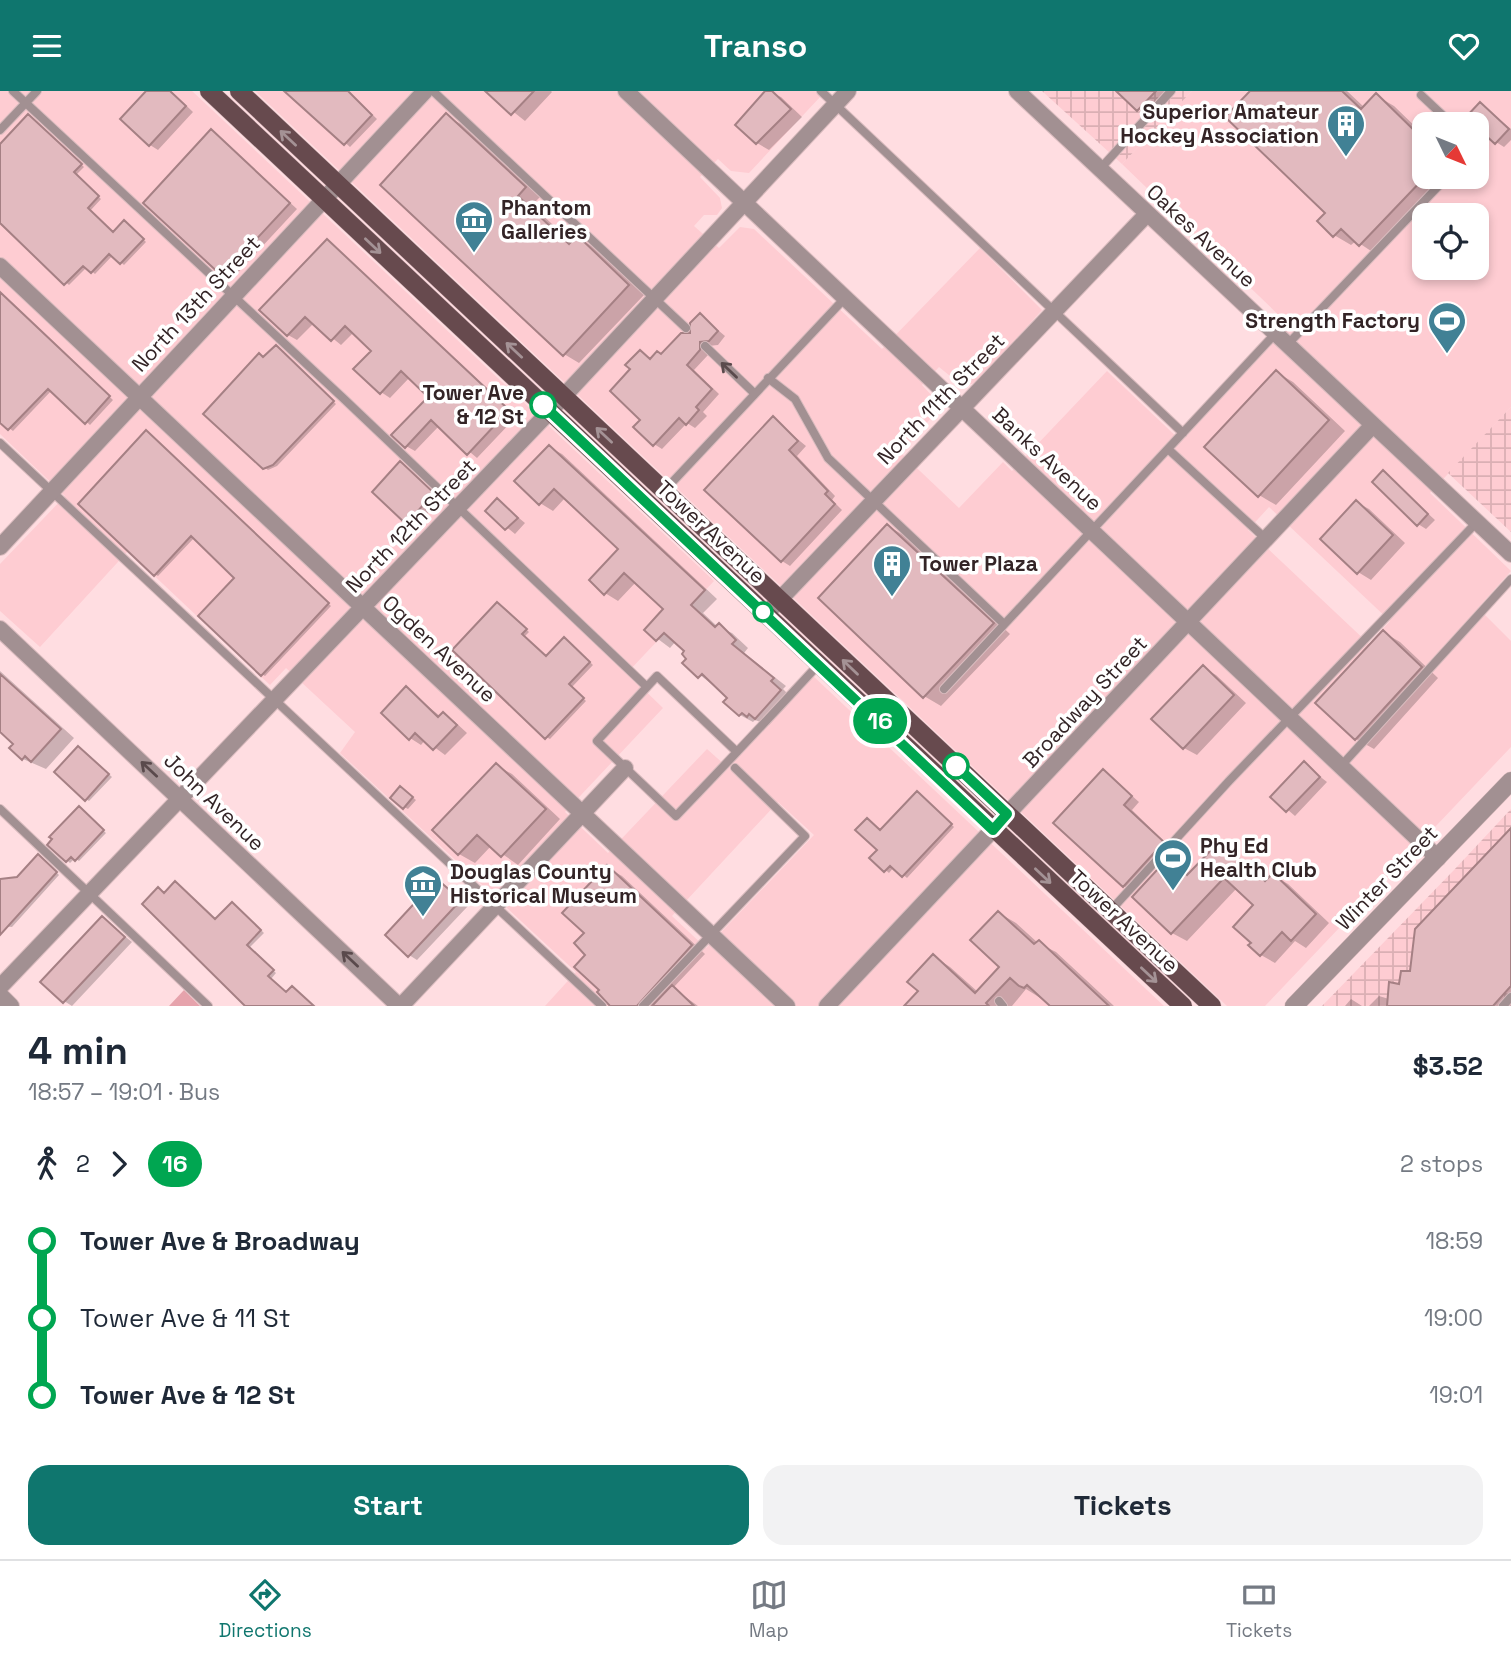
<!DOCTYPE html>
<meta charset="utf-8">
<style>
:root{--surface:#fff;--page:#f2f2f3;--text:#1f2937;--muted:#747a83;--line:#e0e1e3;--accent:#0f766e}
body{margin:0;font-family:"Space Grotesk",sans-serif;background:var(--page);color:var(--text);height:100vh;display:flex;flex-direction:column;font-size:26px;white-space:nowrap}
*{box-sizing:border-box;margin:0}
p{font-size:23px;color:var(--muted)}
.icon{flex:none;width:38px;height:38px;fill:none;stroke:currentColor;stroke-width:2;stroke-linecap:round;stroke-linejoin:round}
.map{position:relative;height:915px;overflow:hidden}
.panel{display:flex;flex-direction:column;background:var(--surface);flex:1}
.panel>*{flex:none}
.badge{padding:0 14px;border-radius:23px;font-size:24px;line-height:46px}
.needle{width:46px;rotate:133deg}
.tools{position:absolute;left:1412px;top:21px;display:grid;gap:14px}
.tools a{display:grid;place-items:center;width:77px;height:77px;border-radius:14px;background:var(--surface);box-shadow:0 4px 10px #0003;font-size:35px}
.map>.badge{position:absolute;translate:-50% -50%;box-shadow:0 0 0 4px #fff}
.legs{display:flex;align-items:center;gap:10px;height:77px;padding:0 28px;font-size:23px}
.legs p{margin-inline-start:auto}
.overview{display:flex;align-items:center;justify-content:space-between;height:119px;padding:0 28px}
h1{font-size:38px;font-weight:600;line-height:52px}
.action{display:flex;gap:14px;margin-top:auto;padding:14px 28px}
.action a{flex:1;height:80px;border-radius:21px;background:var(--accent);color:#fff;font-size:28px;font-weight:600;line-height:80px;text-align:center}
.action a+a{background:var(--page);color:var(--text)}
ul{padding:0 28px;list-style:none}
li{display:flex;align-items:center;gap:24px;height:77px;font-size:26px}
li i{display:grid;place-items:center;width:10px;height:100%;margin:0 9px;background:currentColor}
li i::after{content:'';width:18px;height:18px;margin:-9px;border:5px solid;border-radius:50%;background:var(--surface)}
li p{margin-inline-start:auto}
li:first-child i{background:linear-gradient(#0000 50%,currentColor 0)}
li:last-child i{background:linear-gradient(currentColor 50%,#0000 0)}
header{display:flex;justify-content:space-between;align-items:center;height:91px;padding:0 28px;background:var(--accent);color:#fff;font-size:32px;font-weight:600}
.dock{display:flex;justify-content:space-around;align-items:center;height:98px;border-top:2px solid var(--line);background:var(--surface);font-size:19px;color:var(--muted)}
.dock a{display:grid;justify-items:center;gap:4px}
.dock .current{color:var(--accent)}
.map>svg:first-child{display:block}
</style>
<header><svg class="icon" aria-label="menu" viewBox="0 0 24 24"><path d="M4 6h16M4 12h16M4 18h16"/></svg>Transo<svg class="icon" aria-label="heart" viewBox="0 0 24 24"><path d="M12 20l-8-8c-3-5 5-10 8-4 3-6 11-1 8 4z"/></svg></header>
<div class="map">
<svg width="1511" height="915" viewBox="0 0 1511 915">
<defs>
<pattern id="industrial-grid" width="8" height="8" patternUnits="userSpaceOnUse" patternTransform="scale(1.75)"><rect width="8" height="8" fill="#feccd2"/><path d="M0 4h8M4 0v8" fill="none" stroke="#daafb4"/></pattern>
<pattern id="park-tufts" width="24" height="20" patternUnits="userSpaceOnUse" patternTransform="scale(1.75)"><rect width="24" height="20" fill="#e6a3ac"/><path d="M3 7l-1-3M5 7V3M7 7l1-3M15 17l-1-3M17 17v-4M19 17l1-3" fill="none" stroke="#bb858c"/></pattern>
</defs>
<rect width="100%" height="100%" fill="#ffdde1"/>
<path fill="#feccd2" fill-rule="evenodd" d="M0 0H192L714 490 627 582 663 617 565 721 608 762 707 658 726 675 812 584 1164 915H545L576 881 340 662 355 641 286 577 270 594 128 460 40 556 0 520V473L65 405 0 343ZM778 711 814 744 706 857 672 825Z
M255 0H816L821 5 749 82 731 80 718 68 700 86 720 107 722 117 717 124H704L694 135 719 157 740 136 754 138 882 258 980 157 1042 219 980 289 972 293H960L939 276 922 294 934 307 936 321 901 362 959 417 1003 371 1012 380 1107 280 1181 350 1289 234 1122 73 1192 0H1511V316L1430 402 1511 480 1478 517 1511 550V656L1265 915H1227ZM1424 33H1477V86H1424ZM1424 124H1477V177H1424ZM1269 416 1390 530 1369 553 1248 439Z"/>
<path fill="url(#industrial-grid)" d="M1042 0H1192L1122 73Z
M1511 316V441L1448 382Z
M1511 718V915H1322L1454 779Z"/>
<path fill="url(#park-tufts)" d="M184 899 200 915H169Z"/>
<path fill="#0003" d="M149 0H171L193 21 158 59 150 54Z
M288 0H348L377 28 350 56Z
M487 0H551L552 1 525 30Z
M767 0 781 6 802 26 769 59 757 52Z
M1119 0H1176L1151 25Z
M1253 0H1347L1365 17 1377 5 1394 15 1424 44V86H1452L1377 164 1356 150 1351 154 1334 144 1327 122Z
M1481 13 1511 38V49L1504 56 1496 51Z
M446 25 461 33 540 106 532 114 572 152 577 147 592 155 644 204 579 272 564 263Z
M32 28 84 76 76 84 101 108 90 120 114 143 128 133 146 151 124 174 113 164 95 183 87 176 69 194 0 131V56Z
M212 41 297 118 231 189 146 112Z
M328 150 517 325 477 367 439 335 415 360 406 355 430 306 410 286 390 307 381 301 373 260 354 241 341 254 314 232 297 249 288 244Z
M0 202 113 309 90 334 52 299 13 340 0 330Z
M700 224 725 245 718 254 708 255V264L694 279 719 303 703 321 707 325 695 337 687 332 662 358 654 353 643 329 633 278 640 261 652 269 692 244Z
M279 258 336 313 277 375 268 379 264 376V268Z
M1276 281 1293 291 1345 340 1276 414 1259 404Z
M773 328 806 355 797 365 835 405 832 409 842 419 790 475 782 470Z
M147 342 331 515 265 585 262 583 237 487 195 446 158 485 155 483Z
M549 356 562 363 717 508 703 522 718 536 732 542 748 557 744 562 786 595 783 598 793 608 769 634 755 629 753 631 740 624 729 607 685 572 689 567 687 560 676 550 670 557 646 539 666 518 636 491 618 510 605 502 621 458 565 407 553 420 540 412Z
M401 373 441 408 415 436 407 431Z
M1383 381 1435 429 1426 438 1418 433Z
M497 409 525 432 515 443 487 420Z
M1356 411 1369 418 1405 452 1371 489 1358 481 1322 448Z
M888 435 905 445 1010 543 941 615 924 605Z
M501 515 529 541 524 546 547 567 568 550 593 574 572 596 586 610 550 648 546 646Z
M1383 541 1400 551 1438 587 1374 658 1356 648 1317 612Z
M1203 577 1216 584 1246 612 1197 664 1184 657Z
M0 580 74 647 46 678 23 668 0 627Z
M406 597 441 626 443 623 454 630 467 642 445 664 425 649 421 654 410 647Z
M82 659 112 686 89 710 86 708Z
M1304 673 1327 691 1295 725 1273 706Z
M496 674 512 683 560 728 518 774 491 755 475 772 459 763Z
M1104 680 1139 711 1132 719 1171 757 1132 800 1124 795Z
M404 699 416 709 408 718 404 716Z
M920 704 954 736 907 787 894 776 889 782 872 767 879 759 881 741Z
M82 719 106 742 79 770 75 767 70 772 50 753Z
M1511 740V915H1369L1379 905 1389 908 1412 882Z
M1219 753 1234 761 1256 783 1268 789 1273 784 1288 793 1329 832 1306 857 1295 850 1275 872 1261 864 1236 836 1255 814 1237 797 1187 850 1172 842 1135 806 1169 768 1190 783Z
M42 767 59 784 12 836 0 835V789L18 788Z
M608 777 622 785 705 863 673 897 698 915H613L577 876 588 864 586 842Z
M438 790 468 815 417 869 409 864Z
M165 803 216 830 236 815 264 842 249 857 276 882 271 888 287 903 312 915H248Z
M999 822 1016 832 1038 852 1056 861 1114 915H1053L1026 898 1012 915H912L933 865 950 876 978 901 1002 876Z
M102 827 132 851 72 915 64 910Z
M1351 908 1362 915H1345Z"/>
<path fill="#e2babf" stroke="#a58084" stroke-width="2" d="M146 0H170L186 15 149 55 120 28Z
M284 0H348L372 24 344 54Z
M485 0H534L511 24Z
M765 0H772L791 18 756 53 735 34Z
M1116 0H1156L1137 20Z
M1250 0H1342L1361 18 1376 2 1424 49V87L1359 155 1341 138 1333 146 1317 130 1325 122 1225 26Z
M1480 11 1509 38 1495 53 1466 26Z
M446 22 526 96 518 105 569 153 577 144 629 194 563 265 380 94Z
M28 23 82 73 74 81 99 105 88 117 113 141 124 129 144 148 120 173 109 163 91 182 83 175 64 194 0 132V53Z
M211 38 290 112 222 185 143 112Z
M327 148 509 319 467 364 431 329 405 357 391 344 428 306 401 280 380 303 353 278 371 260 345 235 331 250 305 226 287 245 259 219Z
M0 201 110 305 85 333 48 298 8 339 0 332Z
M700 222 718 240 709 250 700 251V259L687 274 712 298 696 316 699 319 686 334 679 327 653 355 633 336 640 329 610 300 630 278 625 274 640 259 650 268 657 260 661 263 681 242H690V232Z
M276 254 334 310 273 374 263 378 203 323 259 262 263 266Z
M1276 279 1329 329 1258 406 1204 356Z
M773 325 798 350 789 359 828 400 825 403 835 413 781 471 704 399Z
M146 339 329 512 261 585 198 525 234 487 191 445 154 485 78 413Z
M549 354 705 499 691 514 715 536 719 532 736 549 732 553 774 587 771 590 781 599 755 628 749 623 747 626 742 622 739 625 723 611 727 607 702 583 698 587 682 572 686 568 682 563 684 560 664 542 656 550 644 539 663 518 624 482 604 504 589 489 618 458 554 398 539 414 514 390Z
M400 370 434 402 406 433 372 401Z
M1383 379 1428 423 1417 435 1372 391Z
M497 407 518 427 505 439 485 420Z
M1356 409 1393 444 1357 483 1320 448Z
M887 433 994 532 923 607 818 507Z
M497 511 527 538 522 543 546 565 564 546 590 571 569 593 584 607 545 648 452 559Z
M1383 539 1422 576 1355 649 1315 612Z
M1203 574 1234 604 1183 658 1151 628Z
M0 583 61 638 31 671 25 665 22 669 9 657 13 653 0 641Z
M406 595 438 626 443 621 457 634 433 659 415 642 409 649 381 622Z
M78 655 109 683 85 710 54 681Z
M1304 670 1320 686 1286 721 1270 706Z
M496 672 546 718 501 766 477 744 458 764 432 739Z
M1103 678 1132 705 1124 714 1164 751 1123 796 1053 732Z
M400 695 413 706 403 718 390 707Z
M917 700 952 733 902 786 890 775 884 781 869 767 877 759 855 739 867 727 880 739Z
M79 715 104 739 75 770 71 766 66 771 47 754 52 748 49 746Z
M1511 737V895L1493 915H1387L1389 891 1399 893 1401 880H1410L1415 838Z
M1219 751 1252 782 1255 780 1265 790 1273 782 1316 823 1291 850 1282 841 1260 865 1248 854 1251 852 1233 836 1253 814 1224 787 1171 843 1132 806 1169 766 1187 784Z
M38 763 57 781 0 844V788L17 786Z
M607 774 692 854 637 915H610L597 901 599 899 574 876 585 864 574 852 584 842 562 822Z
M437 788 461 809 408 866 385 844Z
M175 790 215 828 232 811 261 839 247 854 274 879 268 885 286 901 292 895 314 915H245L142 813 158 796 164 802Z
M998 820 1034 853 1039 849 1109 915H1050L1027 894 1024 897 1019 895 1010 887 986 912 989 915H904L918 900 907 891 933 863 975 902 999 876 970 849Z
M102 825 125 846 63 912 40 891Z
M672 894 694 915H652Z"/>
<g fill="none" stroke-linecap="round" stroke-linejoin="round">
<defs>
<path id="service" d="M13 0 343 307 647 596
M433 0 686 237
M821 0 1183 342
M1421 4 1452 33
M0 39 37 0
M1100 78 1171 0
M1287 254 1447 86
M705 255 754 302
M768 287 795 308 828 367 1004 533
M0 352 602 915
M1168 358 1266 448
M664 400 845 207
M944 598 1275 243
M737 661 657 585 597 650 676 725C724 675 772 624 819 573
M1341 675 1511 488
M0 718 208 915
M1111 819 1229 690 1477 431
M999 910 1003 915
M643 915 805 745 735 677
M1503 915 1511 906"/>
<path id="minor" d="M626 0 1438 767
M1017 0 1511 463
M0 175 787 915
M0 456 425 0
M766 523 1147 123
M0 538 399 915
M0 896 550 320 848 0
M0 904 11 915
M401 915 625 677
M827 915 1372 335"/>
<path id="tertiary" d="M1294 915 1511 690"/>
<path id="primary" d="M209 0 1183 915
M239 0 1212 915"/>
</defs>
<use href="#service" stroke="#dabcbf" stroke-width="10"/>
<use href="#minor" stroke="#dabcbf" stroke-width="18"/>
<use href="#tertiary" stroke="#dabcbf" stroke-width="19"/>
<use href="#primary" stroke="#dabcbf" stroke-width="19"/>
<use href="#service" stroke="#a29092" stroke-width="8"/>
<use href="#minor" stroke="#a29092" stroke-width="16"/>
<use href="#tertiary" stroke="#a29092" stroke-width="18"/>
<use href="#primary" stroke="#674a4e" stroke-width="18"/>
</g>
<defs><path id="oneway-shaft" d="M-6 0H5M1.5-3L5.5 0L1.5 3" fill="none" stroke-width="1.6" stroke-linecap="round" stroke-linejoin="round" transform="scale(1.75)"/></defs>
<g stroke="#a49295">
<use href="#oneway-shaft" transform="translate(288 47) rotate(-137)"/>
<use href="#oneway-shaft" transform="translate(373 155) rotate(43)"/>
<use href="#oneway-shaft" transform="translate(514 259) rotate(-137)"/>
<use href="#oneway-shaft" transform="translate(604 344) rotate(-137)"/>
<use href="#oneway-shaft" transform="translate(850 576) rotate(-136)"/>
<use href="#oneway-shaft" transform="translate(1043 785) rotate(43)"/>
<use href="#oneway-shaft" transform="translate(1149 884) rotate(43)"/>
</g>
<g stroke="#5a4a4c">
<use href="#oneway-shaft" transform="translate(729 279) rotate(-136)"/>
<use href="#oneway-shaft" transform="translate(149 678) rotate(-137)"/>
<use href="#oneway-shaft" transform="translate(350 868) rotate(-137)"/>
</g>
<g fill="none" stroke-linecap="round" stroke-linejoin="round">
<defs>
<path id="line-1" d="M543 314 993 739 1007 723 956 675"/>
</defs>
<use href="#line-1" stroke="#fff" stroke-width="16"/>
<use href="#line-1" stroke="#00a651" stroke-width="10"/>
</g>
<defs>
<symbol id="building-pin" viewBox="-11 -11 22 30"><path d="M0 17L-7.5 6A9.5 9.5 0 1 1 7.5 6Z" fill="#418195" stroke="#fff"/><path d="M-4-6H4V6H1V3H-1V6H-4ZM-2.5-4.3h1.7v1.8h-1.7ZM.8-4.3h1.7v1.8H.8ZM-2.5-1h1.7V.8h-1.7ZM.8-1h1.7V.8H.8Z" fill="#fff"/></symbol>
<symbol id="museum-pin" viewBox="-11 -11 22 30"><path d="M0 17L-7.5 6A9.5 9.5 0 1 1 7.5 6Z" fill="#418195" stroke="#fff"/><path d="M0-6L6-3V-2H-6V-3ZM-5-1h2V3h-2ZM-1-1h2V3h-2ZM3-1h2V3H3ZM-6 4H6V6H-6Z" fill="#fff"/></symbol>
<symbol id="stadium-pin" viewBox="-11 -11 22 30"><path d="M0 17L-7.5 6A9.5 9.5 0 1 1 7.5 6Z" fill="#418195" stroke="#fff"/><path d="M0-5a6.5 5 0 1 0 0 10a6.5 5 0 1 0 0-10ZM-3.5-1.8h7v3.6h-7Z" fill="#fff"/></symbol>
</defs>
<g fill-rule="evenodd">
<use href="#building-pin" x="1324" y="11" width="44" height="60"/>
<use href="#museum-pin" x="452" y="107" width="44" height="60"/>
<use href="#stadium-pin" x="1425" y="208" width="44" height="60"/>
<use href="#building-pin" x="870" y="451" width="44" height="60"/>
<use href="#stadium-pin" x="1151" y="745" width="44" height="60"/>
<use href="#museum-pin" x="401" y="771" width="44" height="60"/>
</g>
<g fill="#fff" stroke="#00a651" stroke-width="3.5">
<circle cx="543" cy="314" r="12"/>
<circle cx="763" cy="521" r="9"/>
<circle cx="956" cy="675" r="12"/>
</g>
<g text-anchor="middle" stroke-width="7" stroke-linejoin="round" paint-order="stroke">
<g font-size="21" font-weight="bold" fill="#332426" stroke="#fff" text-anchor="start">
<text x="1319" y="28" text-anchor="end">Superior Amateur<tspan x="1319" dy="24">Hockey Association</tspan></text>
<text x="501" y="124">Phantom<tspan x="501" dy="24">Galleries</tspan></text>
<text x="1420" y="237" text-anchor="end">Strength Factory</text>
<text x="919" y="480">Tower Plaza</text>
<text x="1200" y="762">Phy Ed<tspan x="1200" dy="24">Health Club</tspan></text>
<text x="450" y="788">Douglas County<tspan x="450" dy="24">Historical Museum</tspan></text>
</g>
<g font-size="21" fill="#332426" stroke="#fff">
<text transform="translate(1201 145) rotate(43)" y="7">Oakes Avenue</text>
<text transform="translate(196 213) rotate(-47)" y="7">North 13th Street</text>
<text transform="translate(941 308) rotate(-46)" y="7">North 11th Street</text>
<text transform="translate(1047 368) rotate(43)" y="7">Banks Avenue</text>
<text transform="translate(411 435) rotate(-46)" y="7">North 12th Street</text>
<text transform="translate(711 441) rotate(43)" y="7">Tower Avenue</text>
<text transform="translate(439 558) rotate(43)" y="7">Ogden Avenue</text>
<text transform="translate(1085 611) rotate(-47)" y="7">Broadway Street</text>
<text transform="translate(214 711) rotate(44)" y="7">John Avenue</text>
<text transform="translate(1387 787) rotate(-46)" y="7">Winter Street</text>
<text transform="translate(1124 830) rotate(43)" y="7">Tower Avenue</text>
</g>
<g font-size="21" font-weight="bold" fill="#332426" stroke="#fff" text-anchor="end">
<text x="524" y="309">Tower Ave<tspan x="524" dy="24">&amp; 12 St</tspan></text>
</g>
</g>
</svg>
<div class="tools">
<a><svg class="needle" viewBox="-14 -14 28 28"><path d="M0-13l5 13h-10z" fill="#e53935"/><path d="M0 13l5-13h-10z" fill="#747a83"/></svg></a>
<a><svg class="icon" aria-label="locate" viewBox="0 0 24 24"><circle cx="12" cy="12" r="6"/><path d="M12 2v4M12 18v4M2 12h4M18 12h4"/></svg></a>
</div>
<b class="badge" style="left:880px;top:630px;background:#00a651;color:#fff">16</b>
</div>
<section class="panel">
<div class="overview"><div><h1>4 min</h1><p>18:57 – 19:01 · Bus</p></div><b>$3.52</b></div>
<div class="legs"><svg class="icon" aria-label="walk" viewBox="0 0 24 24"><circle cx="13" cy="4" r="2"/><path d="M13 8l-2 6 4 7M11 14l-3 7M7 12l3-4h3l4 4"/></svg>2<svg class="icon" aria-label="forward" viewBox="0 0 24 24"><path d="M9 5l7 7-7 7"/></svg><b class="badge" style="background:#00a651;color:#fff">16</b><p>2 stops</p></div>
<ul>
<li><i style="color:#00a651"></i><b>Tower Ave &amp; Broadway</b><p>18:59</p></li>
<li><i style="color:#00a651"></i><span>Tower Ave &amp; 11 St</span><p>19:00</p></li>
<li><i style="color:#00a651"></i><b>Tower Ave &amp; 12 St</b><p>19:01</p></li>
</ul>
<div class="action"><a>Start</a><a>Tickets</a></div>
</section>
<nav class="dock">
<a class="current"><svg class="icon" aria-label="directions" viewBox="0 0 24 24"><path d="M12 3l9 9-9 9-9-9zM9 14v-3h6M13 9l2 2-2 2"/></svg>Directions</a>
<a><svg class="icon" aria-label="map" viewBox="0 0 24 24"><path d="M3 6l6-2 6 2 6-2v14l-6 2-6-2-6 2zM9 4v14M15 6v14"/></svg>Map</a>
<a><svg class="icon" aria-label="tickets" viewBox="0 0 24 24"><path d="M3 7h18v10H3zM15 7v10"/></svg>Tickets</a>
</nav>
